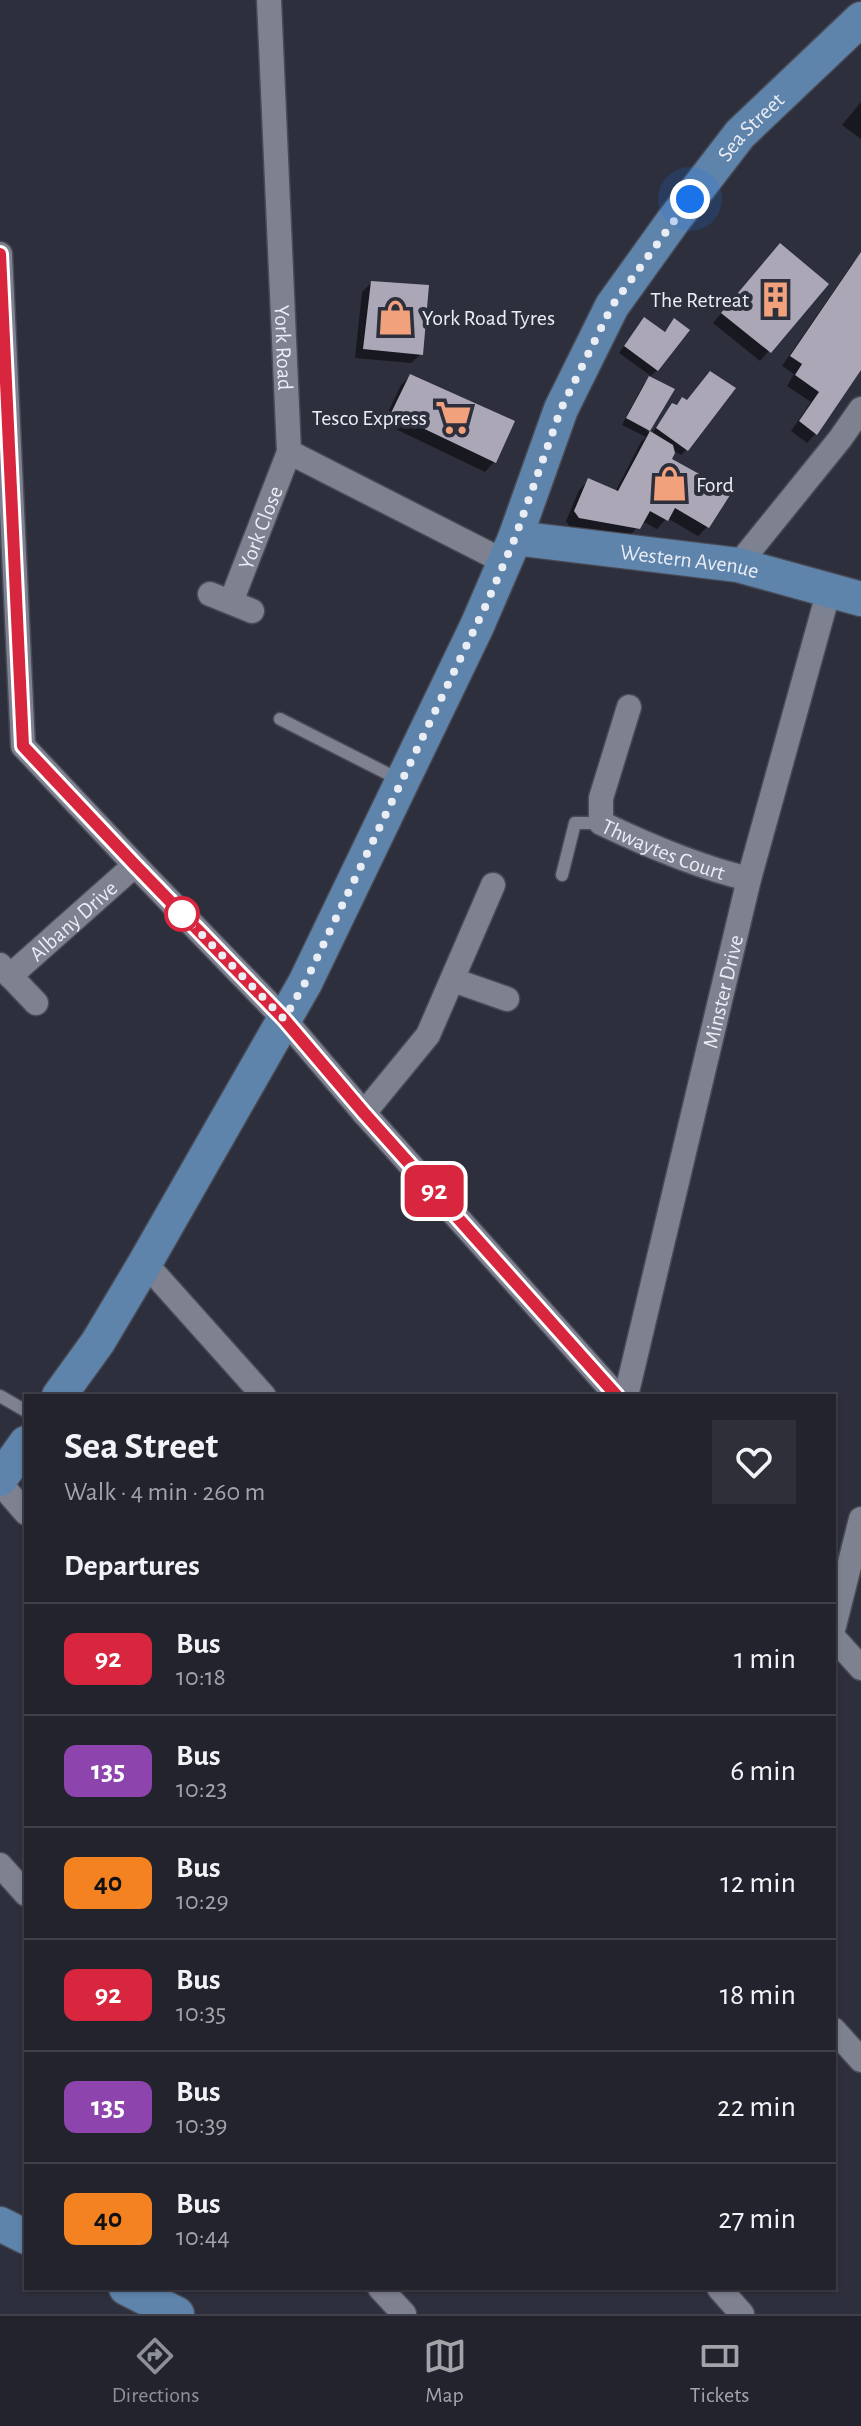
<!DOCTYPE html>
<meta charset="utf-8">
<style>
:root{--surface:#22232d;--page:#2e2f39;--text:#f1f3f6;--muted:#a2a4aa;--line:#3f4049;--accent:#8c9099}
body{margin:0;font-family:"Alegreya Sans",sans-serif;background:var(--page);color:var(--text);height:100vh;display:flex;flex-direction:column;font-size:30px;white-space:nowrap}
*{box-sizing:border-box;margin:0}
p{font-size:26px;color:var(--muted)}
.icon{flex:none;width:44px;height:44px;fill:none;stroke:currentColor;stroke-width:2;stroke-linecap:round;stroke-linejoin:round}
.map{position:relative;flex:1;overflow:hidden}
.sheet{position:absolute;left:24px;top:1394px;width:812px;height:896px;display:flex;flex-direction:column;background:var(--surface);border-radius:0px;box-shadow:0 2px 6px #0004,0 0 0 2px var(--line)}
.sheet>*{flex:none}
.badge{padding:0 16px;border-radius:12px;font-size:28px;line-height:52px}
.you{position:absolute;width:40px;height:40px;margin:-20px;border:6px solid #fff;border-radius:50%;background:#1a73e8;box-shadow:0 0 0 12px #1a73e833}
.map>.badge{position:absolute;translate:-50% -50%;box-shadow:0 0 0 4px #fff}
h2{padding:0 40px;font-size:30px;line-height:72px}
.round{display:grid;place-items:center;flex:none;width:84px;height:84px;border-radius:0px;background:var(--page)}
.summary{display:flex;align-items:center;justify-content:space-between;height:136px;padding:0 40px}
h1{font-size:38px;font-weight:600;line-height:60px}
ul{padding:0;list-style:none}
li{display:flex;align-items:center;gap:24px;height:112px;padding:0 40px;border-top:2px solid var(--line)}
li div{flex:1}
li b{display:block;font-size:30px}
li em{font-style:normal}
li .badge{min-width:88px;font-weight:700;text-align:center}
.tabs{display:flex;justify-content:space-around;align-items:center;height:112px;border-top:2px solid var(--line);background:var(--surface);font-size:22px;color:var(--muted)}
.tabs a{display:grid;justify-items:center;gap:4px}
.tabs .selected{color:var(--accent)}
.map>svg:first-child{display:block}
</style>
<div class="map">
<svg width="861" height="2314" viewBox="0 0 861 2314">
<rect width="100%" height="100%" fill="#2d2f3c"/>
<path fill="#0007" d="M861 102V139L842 125Z
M770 255 826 285 760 361 713 323Z
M861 255V366L816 433 807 443 791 431 811 402 787 386 794 374 782 366 853 263Z
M371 283 421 354 411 363 355 358 362 292Z
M674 321 657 370 651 376 619 353 638 326 663 333Z
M410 376 494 462 485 472 383 423 401 385Z
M649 378 672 390 647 431 651 434 673 405 687 449 681 455 674 451 669 460 729 493 707 527 698 536 667 518 657 529 642 521 629 537 570 527 566 521 579 490 589 480 615 492 641 442 646 437 622 425 643 385Z"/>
<path fill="#aca7b6" d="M780 243 829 284 771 353 721 313Z
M861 252V370L817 435 799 421 819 392 795 375 802 364 790 356Z
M371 281 429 285 423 355 363 349Z
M644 317 665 332 674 318 690 330 658 371 624 346Z
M710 371 736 388 688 451 656 428 672 403 677 405 682 397 687 400Z
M410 374 515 421 496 463 391 413Z
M649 376 675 389 650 431 626 418Z
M650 431 673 445 675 453 672 459 732 492 709 528 675 508 668 521 650 511 640 529 579 518 574 511 588 478 618 491Z"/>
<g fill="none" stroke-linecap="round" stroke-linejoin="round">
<defs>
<path id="lane" d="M280 719 400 780
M562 875 575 823H601
M0 1396 26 1411"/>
<g id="street">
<path id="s1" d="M269 0 289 452 505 562"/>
<path d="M0 254 23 746 135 865 284 1019 364 1113 617 1396"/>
<path d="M738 565 840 439 861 409"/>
<path d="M210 594 252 611"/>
<path id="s2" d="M231 602 289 452"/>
<path id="s3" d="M629 707 601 798V823C649 846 698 867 749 879"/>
<path d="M0 965 36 1003"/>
<path id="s4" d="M10 976 135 865"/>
<path d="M453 980 507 999"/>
<path d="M364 1113 428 1035 493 885"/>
<path d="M145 1263 264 1396"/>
<path id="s5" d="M626 1396 749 879 829 590"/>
<path d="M0 1483 26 1513"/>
<path d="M834 1626 861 1519"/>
<path d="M834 1638 861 1668"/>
<path d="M0 1865 26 1894"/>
<path d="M834 2030 861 2060"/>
<path d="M380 2288 404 2314"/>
<path d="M719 2288 742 2314"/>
</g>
<g id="secondary">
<path id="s6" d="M515 538 738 565 861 599"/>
<path id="s7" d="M59 1396 98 1342 145 1263 305 983 477 626 515 538 561 409 612 306 673 221 740 134 861 19"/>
<path d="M0 1479 26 1443"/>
<path d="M0 2224 26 2237"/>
<path d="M126 2288 177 2314"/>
</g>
</defs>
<use href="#lane" stroke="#484a55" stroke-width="15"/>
<use href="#street" stroke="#484a55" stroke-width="27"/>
<use href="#secondary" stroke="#484a55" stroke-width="37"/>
<use href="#lane" stroke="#7e8190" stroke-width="12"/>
<use href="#street" stroke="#7e8190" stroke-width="24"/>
<use href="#secondary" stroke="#5e84ac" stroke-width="34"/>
</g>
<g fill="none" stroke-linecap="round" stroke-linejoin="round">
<defs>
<path id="line" d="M0 254 23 746 135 865 284 1019 364 1113 617 1396"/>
</defs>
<use href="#line" stroke="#fff" stroke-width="18"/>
<use href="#line" stroke="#d7263d" stroke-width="12"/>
<path stroke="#ebedf5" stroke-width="8" stroke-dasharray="0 14.4" d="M182 914 177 909 284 1019 305 983 486 605 515 538 561 409 612 306 690 199"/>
</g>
<defs>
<symbol id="building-bare" viewBox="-9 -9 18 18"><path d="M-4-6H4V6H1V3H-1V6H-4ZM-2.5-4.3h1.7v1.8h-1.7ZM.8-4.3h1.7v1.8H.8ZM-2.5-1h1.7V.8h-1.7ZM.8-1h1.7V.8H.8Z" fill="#f1a17c" stroke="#2d2f3c" stroke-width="2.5" paint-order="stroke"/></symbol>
<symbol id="shop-bare" viewBox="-9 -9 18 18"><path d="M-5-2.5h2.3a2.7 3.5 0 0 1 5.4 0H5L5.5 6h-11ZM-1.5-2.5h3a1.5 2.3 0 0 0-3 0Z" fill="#f1a17c" stroke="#2d2f3c" stroke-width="2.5" paint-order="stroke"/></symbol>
<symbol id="supermarket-bare" viewBox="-9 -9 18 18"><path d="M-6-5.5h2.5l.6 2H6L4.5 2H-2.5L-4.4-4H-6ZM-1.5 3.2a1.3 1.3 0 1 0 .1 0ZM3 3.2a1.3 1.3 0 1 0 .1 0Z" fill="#f1a17c" stroke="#2d2f3c" stroke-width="2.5" paint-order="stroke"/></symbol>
</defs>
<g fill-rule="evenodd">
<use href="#building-bare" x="750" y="274" width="51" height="51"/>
<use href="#shop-bare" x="370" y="292" width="51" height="51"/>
<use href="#supermarket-bare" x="428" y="392" width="51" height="51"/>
<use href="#shop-bare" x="644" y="458" width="51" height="51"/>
</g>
<circle fill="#fff" stroke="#d7263d" stroke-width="4" cx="182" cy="914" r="16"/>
<g text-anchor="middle" stroke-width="8" stroke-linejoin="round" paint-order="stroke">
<g font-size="22" fill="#ebedf5" stroke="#2d2f3c">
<text dy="8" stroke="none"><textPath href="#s7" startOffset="1452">Sea Street</textPath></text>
<text dy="8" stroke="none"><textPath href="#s1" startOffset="348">York Road</textPath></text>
<text dy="8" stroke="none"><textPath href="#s2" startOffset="80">York Close</textPath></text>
<text dy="8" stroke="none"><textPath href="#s6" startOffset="176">Western Avenue</textPath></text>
<text dy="8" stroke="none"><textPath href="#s3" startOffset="188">Thwaytes Court</textPath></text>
<text dy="8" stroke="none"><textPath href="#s4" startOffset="84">Albany Drive</textPath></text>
<text dy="8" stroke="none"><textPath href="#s5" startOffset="416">Minster Drive</textPath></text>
</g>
<g font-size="22" fill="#ebedf5" stroke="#2d2f3c" text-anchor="end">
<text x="749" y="307">The Retreat</text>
<text x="422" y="325" text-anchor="start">York Road Tyres</text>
<text x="427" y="425">Tesco Express</text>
<text x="696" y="492" text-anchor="start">Ford</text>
</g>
</g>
</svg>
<div class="you" style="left:690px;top:199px"></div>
<b class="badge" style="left:434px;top:1191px;background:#d7263d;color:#fff">92</b>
<section class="sheet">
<div class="summary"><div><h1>Sea Street</h1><p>Walk · 4 min · 260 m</p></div><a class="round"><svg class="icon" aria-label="heart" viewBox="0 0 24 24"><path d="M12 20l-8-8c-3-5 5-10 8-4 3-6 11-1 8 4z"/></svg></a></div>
<h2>Departures</h2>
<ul>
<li><span class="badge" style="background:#d7263d;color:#fff">92</span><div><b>Bus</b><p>10:18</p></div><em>1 min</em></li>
<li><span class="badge" style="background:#8e44ad;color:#fff">135</span><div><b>Bus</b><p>10:23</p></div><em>6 min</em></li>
<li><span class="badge" style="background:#f58220;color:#111">40</span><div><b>Bus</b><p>10:29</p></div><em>12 min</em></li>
<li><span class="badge" style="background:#d7263d;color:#fff">92</span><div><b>Bus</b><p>10:35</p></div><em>18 min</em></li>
<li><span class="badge" style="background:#8e44ad;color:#fff">135</span><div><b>Bus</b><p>10:39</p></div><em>22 min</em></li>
<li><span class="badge" style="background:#f58220;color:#111">40</span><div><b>Bus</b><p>10:44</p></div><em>27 min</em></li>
</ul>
</section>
</div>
<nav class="tabs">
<a class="selected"><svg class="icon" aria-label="directions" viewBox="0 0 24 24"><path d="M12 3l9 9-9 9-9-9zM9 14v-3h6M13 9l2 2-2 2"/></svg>Directions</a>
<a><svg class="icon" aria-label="map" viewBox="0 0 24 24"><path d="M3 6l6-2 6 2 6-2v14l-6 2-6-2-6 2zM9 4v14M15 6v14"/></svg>Map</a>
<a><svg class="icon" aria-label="tickets" viewBox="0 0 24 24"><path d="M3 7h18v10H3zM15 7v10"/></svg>Tickets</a>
</nav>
